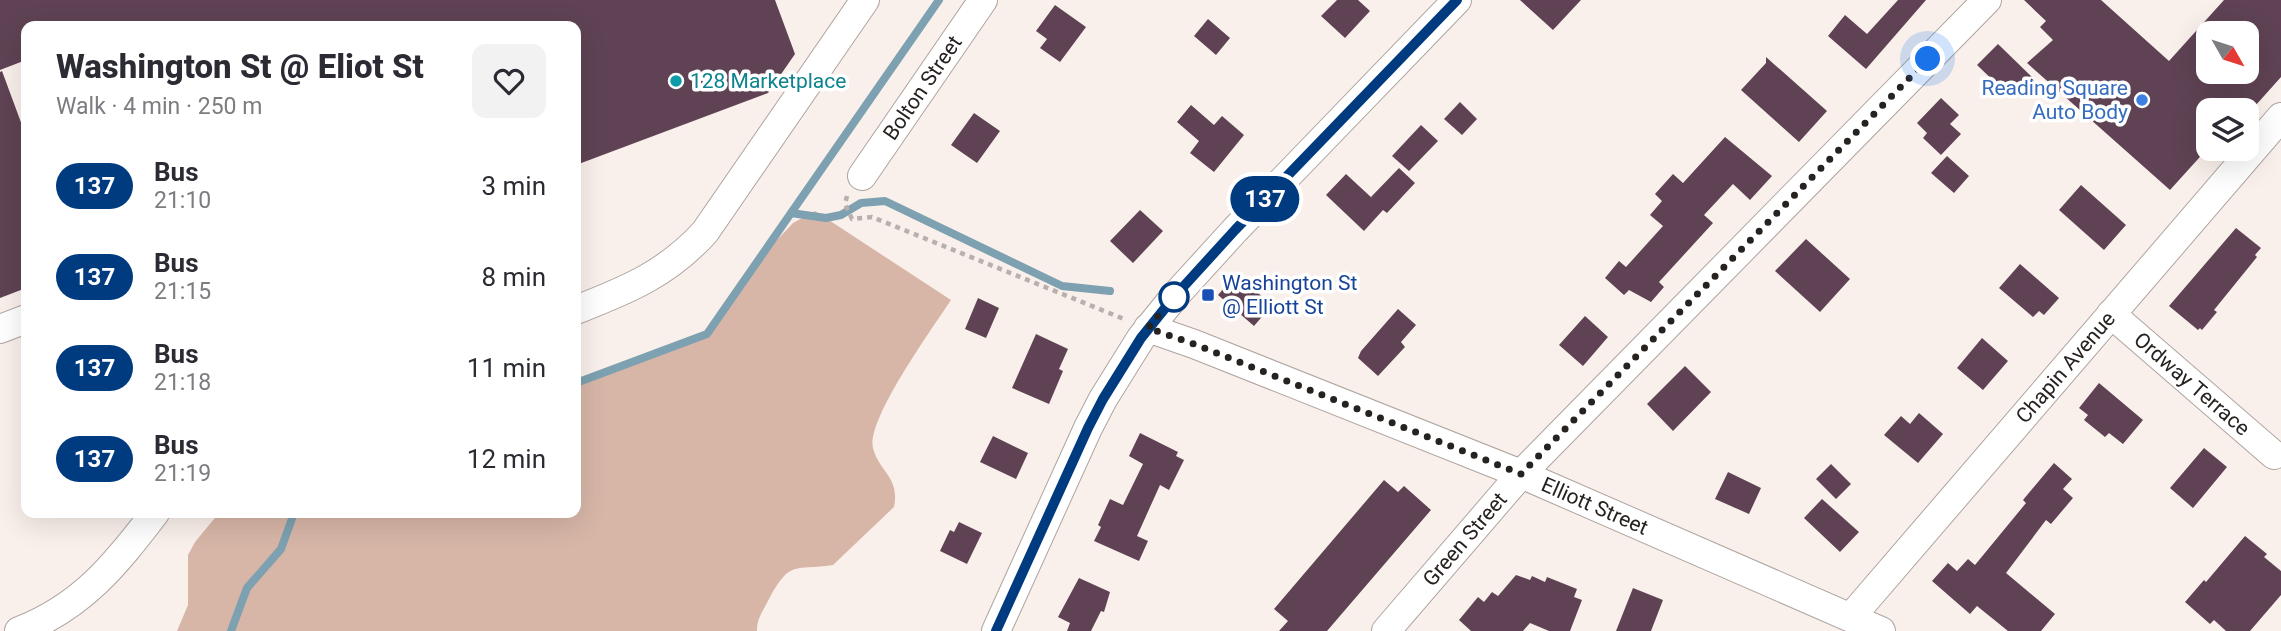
<!DOCTYPE html>
<meta charset="utf-8">
<style>
:root{--surface:#fff;--page:#f2f2f3;--text:#2b2b33;--muted:#7c7c81}
body{margin:0;font-family:Roboto,sans-serif;background:var(--page);color:var(--text);height:100vh;display:flex;flex-direction:column;font-size:26px;white-space:nowrap}
*{box-sizing:border-box;margin:0}
p{font-size:23px;color:var(--muted)}
.icon{flex:none;width:38px;height:38px;fill:none;stroke:currentColor;stroke-width:2;stroke-linecap:round;stroke-linejoin:round}
.map{position:relative;flex:1;overflow:hidden}
.side{position:absolute;left:21px;top:21px;width:560px;height:497px;display:flex;flex-direction:column;background:var(--surface);border-radius:14px;box-shadow:0 7px 28px #0002}
.side>*{flex:none}
.badge{padding:0 14px;border-radius:23px;font-size:24px;line-height:46px}
.needle{width:46px;rotate:129deg}
.controls{position:absolute;left:2196px;top:21px;display:grid;gap:14px}
.controls a{display:grid;place-items:center;width:63px;height:63px;border-radius:14px;background:var(--surface);box-shadow:0 7px 28px #0002;font-size:35px}
.you{position:absolute;width:35px;height:35px;margin:-18px;border:5px solid #fff;border-radius:50%;background:#1a73e8;box-shadow:0 0 0 10px #1a73e833}
.map>.badge{position:absolute;translate:-50% -50%;box-shadow:0 0 0 4px #fff}
.round{display:grid;place-items:center;flex:none;width:74px;height:74px;border-radius:14px;background:var(--page)}
.head{display:flex;align-items:center;justify-content:space-between;height:119px;padding:0 35px}
h1{font-size:33px;font-weight:800;line-height:52px}
ul{padding:0;list-style:none}
li{display:flex;align-items:center;gap:21px;height:91px;padding:0 35px}
li div{flex:1}
li b{display:block;font-size:26px}
li em{font-style:normal}
li .badge{min-width:77px;font-weight:700;text-align:center}
.map>svg:first-child{display:block}
</style>
<div class="map">
<svg width="2281" height="631" viewBox="0 0 2281 631">
<rect width="100%" height="100%" fill="#faf0eb"/>
<path fill="#d7b6a7" d="M815 211 951 300C934 326 866 420 873 448 879 472 900 477 894 507L833 565C794 571 791 559 769 599 763 611 757 618 757 631H177L188 605V555L195 542 219 513H576V381L705 335 719 310 776 241 793 223Z"/>
<g fill="none" stroke-linecap="round" stroke-linejoin="round">
<path stroke="#7da1b1" stroke-width="8" d="M791 213 826 218 841 215 861 203 885 201 1062 286 1110 291
M576 383 707 334 939 0
M231 631 247 588 281 549 294 513"/>
</g>
<path fill="#5f4354" fill-rule="evenodd" d="M0 0H775L795 54 768 93 576 165V26H26V60L0 70Z
M1337 0H1358L1370 11 1345 38 1321 16Z
M1520 0H1581L1553 30Z
M1898 0H1926L1866 69 1828 36 1845 15 1867 34Z
M2024 0H2101L2169 61 2224 0H2281V77L2247 115V106L2243 110H2208V148L2170 190 2027 63 2053 40 2040 27 2046 21ZM2208 33H2247V72H2208Z
M1055 5 1086 27 1060 62 1040 48 1047 39 1036 31Z
M1208 19 1230 38 1216 55 1194 36Z
M1998 44 2036 81 2018 98 2005 85 2002 89 1977 65Z
M1766 57 1827 111 1799 142 1741 90 1766 63Z
M2 71 26 136V288L0 298V72Z
M1941 98 1959 115 1950 124 1961 134 1941 155 1923 138 1927 133 1917 123Z
M1460 102 1477 119 1462 135 1444 119Z
M1191 105 1214 125 1222 116 1244 135 1214 172 1190 153 1199 141 1177 122Z
M974 113 1000 131 977 163 951 145Z
M1421 125 1438 141 1409 171 1392 156Z
M1725 137 1772 176 1750 200 1733 184 1704 215 1713 223 1659 282 1664 287 1651 302 1629 290 1624 295 1605 278 1619 261 1626 267 1663 226 1650 215 1662 201 1655 194 1673 174 1683 183Z
M1947 156 1969 176 1954 193 1931 173Z
M1399 168 1415 183 1387 213 1383 210 1364 231 1326 195 1346 174 1373 199 1371 197Z
M2081 185 2126 225 2104 250 2059 210Z
M1140 210 1163 231 1133 263 1110 241Z
M2236 228 2261 248 2255 255 2257 257 2214 310 2217 312 2202 330 2200 328 2198 330 2169 306Z
M1806 239 1850 279 1820 312 1775 271Z
M2020 264 2059 298 2044 315 2039 311 2033 317 1999 288Z
M1236 274 1272 305 1254 326 1218 295Z
M978 298 999 308 986 338 965 329Z
M1398 309 1416 325 1401 342 1405 347 1378 376 1358 358 1361 351Z
M1585 316 1608 337 1583 366 1559 345Z
M1036 334 1068 349 1059 369 1063 371 1049 404 1012 388Z
M1982 338 2008 361 1983 390 1957 368Z
M1685 366 1711 392 1673 431 1647 404Z
M2099 383 2143 420 2123 444 2109 433 2105 437 2084 420 2088 415 2079 408Z
M1919 413 1943 434 1918 463 1884 435 1901 416 1910 424Z
M1140 433 1178 452 1176 456 1184 460 1169 490 1160 485 1137 536 1148 541 1139 561 1094 541 1101 527 1098 525 1110 499 1123 505 1143 464 1129 456Z
M993 436 1028 453 1016 479 980 462Z
M2204 448 2227 467 2193 508 2170 488Z
M2054 463 2072 479 2063 489 2073 498 2051 524 2046 520 2006 573 2055 614 2041 631H2008L1977 606 1970 614 1932 581 1948 563 1957 571 1968 559 1975 565 2026 503 2023 500Z
M1831 464 1851 484 1836 499 1816 479Z
M1728 472 1761 488 1749 514 1715 499Z
M1384 480 1398 492 1404 486 1431 510 1327 631H1279L1288 621 1274 609Z
M1822 499 1859 532 1840 552 1804 518Z
M959 522 982 533 967 564 940 551 950 530 954 532Z
M2245 536 2267 554 2264 557 2281 571V595L2250 631H2226L2214 620 2210 624 2185 602 2204 580 2206 582Z
M1516 575 1530 580 1532 576 1545 582 1547 577 1577 589 1574 597 1582 600 1570 631H1549L1530 623 1523 631H1471L1459 620 1478 597 1484 602 1492 592 1498 596Z
M1079 578 1110 592 1104 612 1101 611 1091 631H1067L1070 623 1058 617Z
M1633 588 1663 600 1651 631H1616Z"/>
<g fill="none" stroke-linecap="round" stroke-linejoin="round">
<defs>
<g id="minor">
<path id="s1" d="M862 176 983 0"/>
<path d="M576 310C627 290 667 274 705 232L865 0"/>
<path id="s2" d="M2111 314 2274 455"/>
<path id="s3" d="M1148 328 1194 344 1521 474 1881 631"/>
<path d="M0 329 26 319"/>
<path id="s4" d="M1851 617 2281 117"/>
<path d="M19 631C82 607 116 564 155 513"/>
<path d="M996 631 1088 428 1103 399 1141 338 1174 297 1235 230 1457 0"/>
<path id="s5" d="M1386 631 1521 474 1987 0"/>
</g>
</defs>
<use href="#minor" stroke="#aea49f" stroke-width="30"/>
<path stroke="#b8b0ac" stroke-width="4.5" stroke-dasharray="5 5" stroke-linecap="butt" d="M847 196 845 204 852 219 872 217 1124 319"/>
<use href="#minor" stroke="#fff" stroke-width="28"/>
</g>
<g fill="none" stroke-linecap="round" stroke-linejoin="round">
<defs>
<path id="line" d="M996 631 1088 428 1103 399 1141 338 1174 297 1235 230 1457 0"/>
</defs>
<use href="#line" stroke="#fff" stroke-width="16"/>
<use href="#line" stroke="#003b80" stroke-width="10"/>
<path stroke="#262220" stroke-width="7" stroke-dasharray="0 12.6" d="M1174 297 1148 328 1194 344 1521 474 1928 59"/>
</g>
<circle fill="#0f9aa8" stroke="#fff" stroke-width="2.5" cx="676" cy="81" r="7"/>
<circle fill="#3f7fe0" stroke="#fff" stroke-width="2.5" cx="2142" cy="100" r="7"/>
<rect fill="#1a4fb4" stroke="#fff" stroke-width="2.5" x="1201" y="288" width="14" height="14" rx="3.5"/>
<circle fill="#fff" stroke="#003b80" stroke-width="3.5" cx="1174" cy="297" r="14"/>
<g text-anchor="middle" stroke-width="7" stroke-linejoin="round" paint-order="stroke">
<g font-size="21" fill="#0d838f" stroke="#fff" text-anchor="start">
<text x="690" y="88">128 Marketplace</text>
</g>
<g font-size="21" fill="#262220" stroke="#fff">
<text dy="7" stroke="none"><textPath href="#s1" startOffset="107">Bolton Street</textPath></text>
<text dy="7" stroke="none"><textPath href="#s4" startOffset="329">Chapin Avenue</textPath></text>
<text dy="7" stroke="none"><textPath href="#s2" startOffset="107">Ordway Terrace</textPath></text>
<text dy="7" stroke="none"><textPath href="#s3" startOffset="481">Elliott Street</textPath></text>
<text dy="7" stroke="none"><textPath href="#s5" startOffset="121">Green Street</textPath></text>
</g>
<g font-size="21" fill="#366cbe" stroke="#fff" text-anchor="end">
<text x="2128" y="95">Reading Square<tspan x="2128" dy="24">Auto Body</tspan></text>
</g>
<g font-size="21" fill="#164399" stroke="#fff" text-anchor="start">
<text x="1222" y="290">Washington St<tspan x="1222" dy="24">@ Elliott St</tspan></text>
</g>
</g>
</svg>
<div class="controls">
<a><svg class="needle" viewBox="-14 -14 28 28"><path d="M0-13l5 13h-10z" fill="#e53935"/><path d="M0 13l5-13h-10z" fill="#7c7c81"/></svg></a>
<a><svg class="icon" aria-label="layers" viewBox="0 0 24 24"><path d="M12 4l9 5-9 5-9-5zM3 14l9 5 9-5"/></svg></a>
</div>
<div class="you" style="left:1928px;top:59px"></div>
<b class="badge" style="left:1265px;top:199px;background:#003b80;color:#fff">137</b>
<section class="side">
<div class="head"><div><h1>Washington St @ Eliot St</h1><p>Walk · 4 min · 250 m</p></div><a class="round"><svg class="icon" aria-label="heart" viewBox="0 0 24 24"><path d="M12 20l-8-8c-3-5 5-10 8-4 3-6 11-1 8 4z"/></svg></a></div>
<ul>
<li><span class="badge" style="background:#003b80;color:#fff">137</span><div><b>Bus</b><p>21:10</p></div><em>3 min</em></li>
<li><span class="badge" style="background:#003b80;color:#fff">137</span><div><b>Bus</b><p>21:15</p></div><em>8 min</em></li>
<li><span class="badge" style="background:#003b80;color:#fff">137</span><div><b>Bus</b><p>21:18</p></div><em>11 min</em></li>
<li><span class="badge" style="background:#003b80;color:#fff">137</span><div><b>Bus</b><p>21:19</p></div><em>12 min</em></li>
</ul>
</section>
</div>
